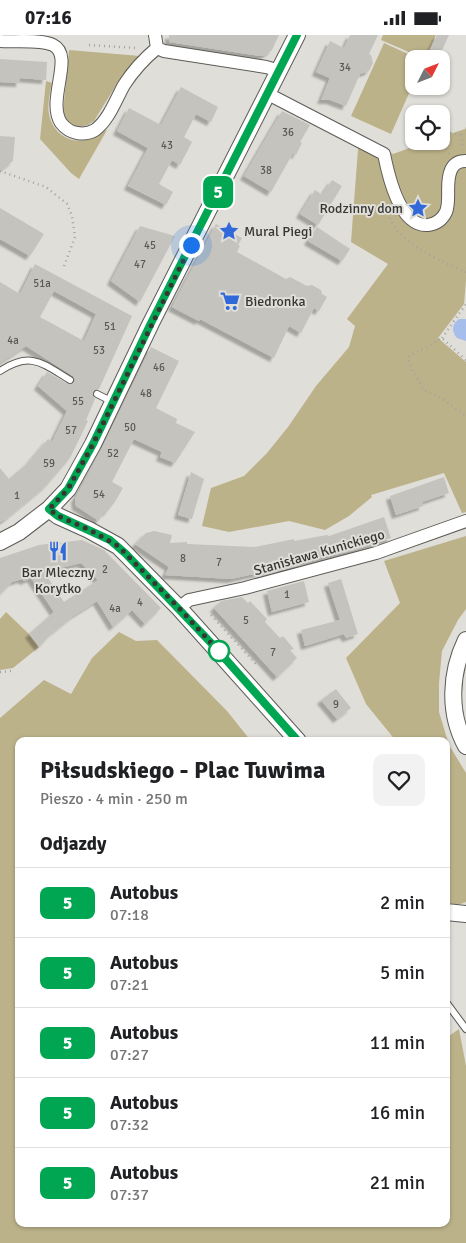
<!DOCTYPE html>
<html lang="pl">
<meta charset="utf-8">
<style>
:root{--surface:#fff;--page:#f2f2f2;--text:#202124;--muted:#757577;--line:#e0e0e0}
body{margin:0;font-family:Signika,sans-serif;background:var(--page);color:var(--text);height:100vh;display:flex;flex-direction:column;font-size:19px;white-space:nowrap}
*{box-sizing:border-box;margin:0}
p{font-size:16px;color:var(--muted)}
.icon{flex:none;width:28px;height:28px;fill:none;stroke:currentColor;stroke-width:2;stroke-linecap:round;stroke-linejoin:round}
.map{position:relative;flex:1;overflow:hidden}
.drawer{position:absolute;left:15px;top:702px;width:435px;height:490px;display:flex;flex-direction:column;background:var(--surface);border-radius:10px;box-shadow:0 1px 4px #0004}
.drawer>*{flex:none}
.badge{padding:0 10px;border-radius:8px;font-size:18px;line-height:32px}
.needle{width:32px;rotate:48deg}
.fabs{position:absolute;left:405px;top:15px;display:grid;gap:10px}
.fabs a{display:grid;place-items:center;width:45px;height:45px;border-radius:10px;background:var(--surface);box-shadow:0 1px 4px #0004;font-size:25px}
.you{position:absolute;width:25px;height:25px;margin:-12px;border:4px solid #fff;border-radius:50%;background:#1a73e8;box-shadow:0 0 0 8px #1a73e833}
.map>.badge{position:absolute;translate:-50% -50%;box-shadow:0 0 0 2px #fff}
h2{padding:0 25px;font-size:19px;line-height:45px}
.round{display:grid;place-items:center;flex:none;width:52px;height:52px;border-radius:10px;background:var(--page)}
.overview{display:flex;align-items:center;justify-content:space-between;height:85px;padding:0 25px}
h1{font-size:24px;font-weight:800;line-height:38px}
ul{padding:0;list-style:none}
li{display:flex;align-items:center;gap:15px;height:70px;padding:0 25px;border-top:1px solid var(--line)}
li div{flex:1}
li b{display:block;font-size:19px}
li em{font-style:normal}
li .badge{min-width:55px;font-weight:700;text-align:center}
.status{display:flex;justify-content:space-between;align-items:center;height:35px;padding:0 25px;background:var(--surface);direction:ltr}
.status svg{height:14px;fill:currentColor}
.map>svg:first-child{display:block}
</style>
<div class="status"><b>07:16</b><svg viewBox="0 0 49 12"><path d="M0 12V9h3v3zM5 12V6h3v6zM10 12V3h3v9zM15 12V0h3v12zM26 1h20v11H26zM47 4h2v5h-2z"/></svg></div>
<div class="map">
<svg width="466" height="1208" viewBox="0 0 466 1208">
<defs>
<filter id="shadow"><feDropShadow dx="-4" dy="4" stdDeviation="1" flood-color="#0004"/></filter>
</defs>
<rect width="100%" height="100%" fill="#e0ded8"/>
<path fill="#bcb28a" d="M383 0H436L425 24 381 5Z
M384 8 419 24H414V47L391 99 351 81Z
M69 15 140 21 118 47 94 86 88 90 79 92 68 87 63 77Z
M46 46 52 48C50 58 47 69 49 79 52 97 69 109 86 105 95 104 100 97 107 95L79 144 71 138 40 104Z
M466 92V246L464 269 438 303 466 327V477L462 478 444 438 371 460 372 462 349 481 325 495 289 486 229 497 202 491 211 453 244 441 267 418 288 392 316 351 349 312 355 291 347 284 388 229 351 207 359 101 393 119 429 106H441V102L465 94Z
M466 501V574L458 585 442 616 439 648V677L449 710 466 738V867L458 870 446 867V706H396L366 669 346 623 400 568 384 526Z
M6 577 29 599 39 612 13 633 0 635V584Z
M119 597 136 606 157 605 227 676 251 706H19V1189H446V1003L459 994 466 1031V1208H0V683L44 645 71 659 92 623Z"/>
<path fill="#a5beeb" d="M459 284H466V306L457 303C451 296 452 289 459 284Z"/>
<path fill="#c5c3be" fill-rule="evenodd" filter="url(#shadow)" d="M169 0H279L272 15 265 20 260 21 169 7Z
M350 0H378L369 19 371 20 373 28 369 36 360 39 346 71 330 65H321L330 43 316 37 330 6 344 13Z
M437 0H449L438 24H426Z
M0 24 47 27 46 45 20 43V48L0 47Z
M181 52 218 72 211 87 196 79 184 102 192 107 180 130 172 125 159 149 173 157 166 170 128 151 148 113 117 96 129 73 161 90Z
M282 76 310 90 300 107 302 108 296 120 293 118 271 157 244 141Z
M0 101 15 102 13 126 0 136Z
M332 145 342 151 318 190 300 179 315 155 322 160Z
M0 173 44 199 30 221 0 204Z
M216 189 242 203 238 210 240 211 237 217 286 244 290 242 307 251 312 250 321 255 322 259 327 262 319 276 314 273 301 298 289 291 274 323 200 284 199 286 172 272Z
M140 191 175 201 140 267 111 246Z
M317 192 350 214 342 226 308 206Z
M35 229 132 281 99 354 95 355 92 357 93 361 95 364 86 385 88 386 70 423 47 450 6 484 0 487V433L9 444 29 427 48 404 52 407 67 376 38 351 47 337 68 349 72 350 75 346 73 341 26 311 0 328V247L20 259ZM54 256 96 279 84 306 40 282Z
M151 312 179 326 156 373 177 384 176 388 195 397 175 428 160 422 162 417 134 404 112 447 123 453 114 468 106 478 104 477 99 486 76 471 75 464 102 413Z
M191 437 204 444 192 484 178 480Z
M444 442 449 458 422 467 423 471 396 480 390 461Z
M384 482 391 503 355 515 300 528V530L282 535 285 532 231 544 165 540 169 532 135 509 146 498 154 496 172 500 170 508 187 507V509L255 512 294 504V506L327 500 329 501Z
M82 505 104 515 161 573 145 589 132 575 113 592 97 566 73 581 52 598 39 612 29 599 54 577 31 543 24 546 22 544 12 547 0 559V523L39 510ZM81 528 98 545 64 567 44 537Z
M341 544 358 599 346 603 344 599 305 611 301 595 340 585 328 548Z
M304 546 309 567 272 577 267 556Z
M242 562 248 568 250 566 267 584 265 587 280 603 283 601 294 614 290 615 297 623 277 642 214 573 221 566Z
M336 654 351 673 337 684 321 665Z"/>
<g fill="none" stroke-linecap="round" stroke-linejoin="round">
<defs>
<path id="service" d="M0 336C31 316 42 328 70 345
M97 359 111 366
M446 967 466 994"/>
<path id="minor" d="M155 0 157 13
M0 6C14 7 41 4 53 10 75 21 46 65 61 88 65 93 71 97 77 98 83 99 90 98 95 95 109 85 116 64 124 50 133 36 145 23 157 13
M157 13 164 16 266 32 280 36
M268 59 384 119C388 139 399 192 428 190 436 189 442 185 446 177 451 164 445 148 451 135 454 128 459 126 466 126
M179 573 189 565 245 553 376 518 466 486"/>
<path id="tertiary" d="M49 474 58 481 89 495 118 511 179 573 298 706
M0 507 19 497 49 474 68 454 93 409 151 288 297 0
M466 605C450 638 448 678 466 711
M446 877 466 879"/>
</defs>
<use href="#service" stroke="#5c5b56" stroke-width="8"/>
<use href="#minor" stroke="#5c5b56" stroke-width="14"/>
<use href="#tertiary" stroke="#5c5b56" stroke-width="18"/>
<path stroke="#a4a29d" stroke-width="2.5" stroke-dasharray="1 4" stroke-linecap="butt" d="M89 10 136 13
M449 119 443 109 446 102 451 98 461 100 463 113
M0 136 46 152 67 169 72 181 75 202 63 234
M388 178C398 209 439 225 466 237
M442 303 466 269
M466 325 442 303 408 322 411 333 424 355 443 364 466 381
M211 580 257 630
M0 637 11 636"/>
<use href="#service" stroke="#fff" stroke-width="6"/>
<use href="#minor" stroke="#fff" stroke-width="12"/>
<use href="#tertiary" stroke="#fff" stroke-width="16"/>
</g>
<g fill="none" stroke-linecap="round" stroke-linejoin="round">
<defs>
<path id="line" d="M297 0 151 288 93 409 68 454 49 474 58 481 110 505 126 519 213 610 298 706"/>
</defs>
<use href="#line" stroke="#fff" stroke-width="11"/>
<use href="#line" stroke="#00a651" stroke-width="8"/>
<path stroke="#363633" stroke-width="5" stroke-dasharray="0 9" d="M191 210 93 409 68 454 49 474 58 481 90 495 118 511 179 573 224 622 219 616"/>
</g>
<defs>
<symbol id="sight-bare" viewBox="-9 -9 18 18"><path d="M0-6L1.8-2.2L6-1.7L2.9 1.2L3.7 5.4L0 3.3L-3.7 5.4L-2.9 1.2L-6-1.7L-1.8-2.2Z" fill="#316ad8" stroke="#e0ded8" stroke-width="2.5" paint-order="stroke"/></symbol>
<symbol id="supermarket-bare" viewBox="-9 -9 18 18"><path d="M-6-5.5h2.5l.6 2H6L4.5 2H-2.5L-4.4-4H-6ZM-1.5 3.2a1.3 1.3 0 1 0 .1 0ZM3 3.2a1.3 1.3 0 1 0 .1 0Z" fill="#316ad8" stroke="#e0ded8" stroke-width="2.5" paint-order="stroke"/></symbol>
<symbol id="restaurant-bare" viewBox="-9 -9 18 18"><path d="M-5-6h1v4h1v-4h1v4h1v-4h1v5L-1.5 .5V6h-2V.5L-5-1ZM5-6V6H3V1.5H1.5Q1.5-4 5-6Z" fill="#316ad8" stroke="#e0ded8" stroke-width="2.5" paint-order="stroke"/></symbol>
</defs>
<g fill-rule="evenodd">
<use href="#sight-bare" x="404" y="159" width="28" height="28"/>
<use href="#sight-bare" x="215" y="182" width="28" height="28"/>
<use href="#supermarket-bare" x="216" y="252" width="28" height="28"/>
<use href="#restaurant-bare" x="44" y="502" width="28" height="28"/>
</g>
<circle fill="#fff" stroke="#00a651" stroke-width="2.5" cx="219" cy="616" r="10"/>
<g text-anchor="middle" stroke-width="4" stroke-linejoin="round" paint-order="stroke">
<g font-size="11" fill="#5a5956">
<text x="345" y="36">34</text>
<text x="288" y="101">36</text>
<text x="167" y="114">43</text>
<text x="266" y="139">38</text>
<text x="150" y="214">45</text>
<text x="140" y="233">47</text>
<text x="42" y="252">51a</text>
<text x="110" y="295">51</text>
<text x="13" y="309">4a</text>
<text x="99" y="319">53</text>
<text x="159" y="336">46</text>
<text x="146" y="362">48</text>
<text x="78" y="370">55</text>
<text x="130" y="396">50</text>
<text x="71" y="399">57</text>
<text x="113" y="422">52</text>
<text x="49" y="432">59</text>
<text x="99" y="463">54</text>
<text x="17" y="464">1</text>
<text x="183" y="527">8</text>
<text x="219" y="531">7</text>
<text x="105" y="538">2</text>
<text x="287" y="563">1</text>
<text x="140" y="571">4</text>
<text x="115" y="577">4a</text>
<text x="246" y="589">5</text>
<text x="273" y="621">7</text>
<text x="336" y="673">9</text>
</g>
<g font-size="14" fill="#363633" stroke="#e0ded8" text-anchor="start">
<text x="403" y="178" text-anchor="end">Rodzinny dom</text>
<text x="244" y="201">Mural Piegi</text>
<text x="245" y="271">Biedronka</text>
<text x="58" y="542" text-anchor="middle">Bar Mleczny<tspan x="58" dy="16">Korytko</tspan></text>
</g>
<g font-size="14" fill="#363633" stroke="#e0ded8">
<text transform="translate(319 517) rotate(-16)" y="5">Stanisława Kunickiego</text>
</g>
</g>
</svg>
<div class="fabs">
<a><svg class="needle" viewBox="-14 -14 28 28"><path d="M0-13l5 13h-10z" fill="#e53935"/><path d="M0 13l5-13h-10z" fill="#757577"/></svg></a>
<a><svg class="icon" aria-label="locate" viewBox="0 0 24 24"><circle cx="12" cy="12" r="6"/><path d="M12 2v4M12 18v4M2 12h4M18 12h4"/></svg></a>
</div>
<div class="you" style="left:191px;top:210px"></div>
<b class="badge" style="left:218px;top:157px;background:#00a651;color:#fff">5</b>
<section class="drawer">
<div class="overview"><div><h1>Piłsudskiego - Plac Tuwima</h1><p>Pieszo · 4 min · 250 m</p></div><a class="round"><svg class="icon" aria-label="heart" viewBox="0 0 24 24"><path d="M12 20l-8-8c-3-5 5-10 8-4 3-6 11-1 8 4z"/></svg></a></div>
<h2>Odjazdy</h2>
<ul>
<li><span class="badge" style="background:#00a651;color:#fff">5</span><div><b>Autobus</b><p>07:18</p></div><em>2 min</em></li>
<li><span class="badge" style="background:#00a651;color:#fff">5</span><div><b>Autobus</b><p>07:21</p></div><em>5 min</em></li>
<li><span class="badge" style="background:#00a651;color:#fff">5</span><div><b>Autobus</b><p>07:27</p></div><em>11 min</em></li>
<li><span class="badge" style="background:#00a651;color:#fff">5</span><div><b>Autobus</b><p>07:32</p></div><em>16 min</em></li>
<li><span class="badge" style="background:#00a651;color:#fff">5</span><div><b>Autobus</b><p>07:37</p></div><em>21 min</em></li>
</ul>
</section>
</div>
